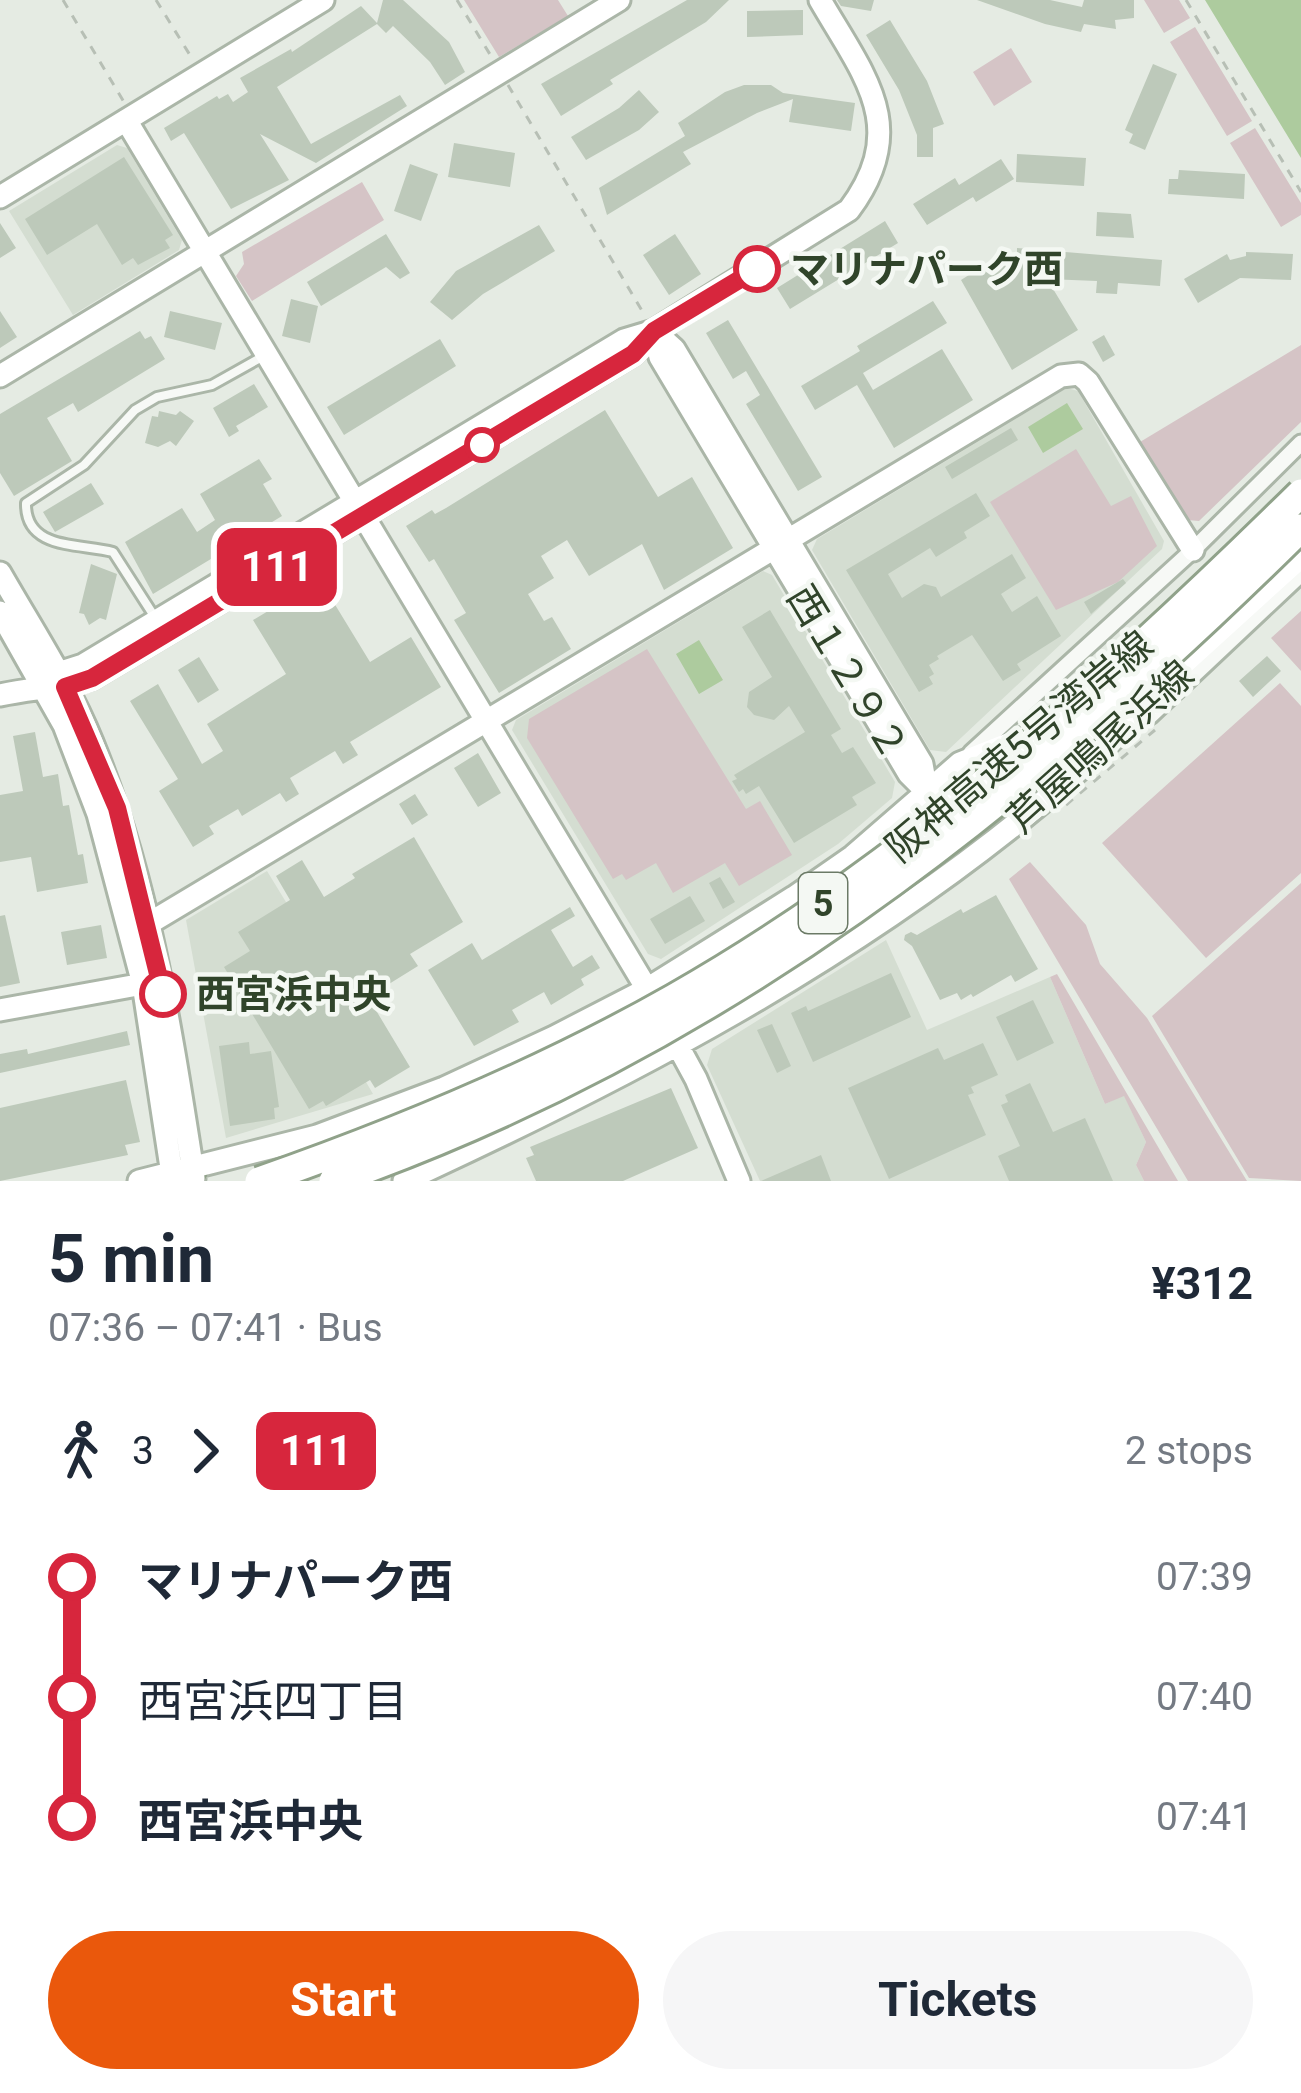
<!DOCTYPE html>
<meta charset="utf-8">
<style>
:root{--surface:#fff;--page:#f6f6f7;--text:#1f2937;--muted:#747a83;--accent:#ea580c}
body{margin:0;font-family:Roboto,"Noto Sans JP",sans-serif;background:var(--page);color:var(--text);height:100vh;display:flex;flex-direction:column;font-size:45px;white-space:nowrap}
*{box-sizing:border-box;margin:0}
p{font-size:39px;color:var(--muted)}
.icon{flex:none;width:66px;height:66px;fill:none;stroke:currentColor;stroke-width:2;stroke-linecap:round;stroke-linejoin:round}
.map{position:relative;height:1181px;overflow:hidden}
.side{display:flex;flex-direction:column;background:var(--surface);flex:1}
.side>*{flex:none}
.badge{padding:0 24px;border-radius:18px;font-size:42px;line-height:78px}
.map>.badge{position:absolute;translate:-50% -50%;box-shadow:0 0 0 6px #fff}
.legs{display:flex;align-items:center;gap:18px;height:132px;padding:0 48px;font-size:39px}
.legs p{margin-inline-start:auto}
.headline{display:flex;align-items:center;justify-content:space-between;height:204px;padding:0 48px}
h1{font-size:66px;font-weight:700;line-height:90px}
.cta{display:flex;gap:24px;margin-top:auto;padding:24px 48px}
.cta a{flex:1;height:138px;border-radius:72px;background:var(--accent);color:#fff;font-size:48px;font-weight:700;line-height:138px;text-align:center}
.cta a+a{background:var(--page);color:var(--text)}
ul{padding:0 48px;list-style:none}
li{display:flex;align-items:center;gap:42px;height:120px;font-size:45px}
li i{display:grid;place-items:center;width:18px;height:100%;margin:0 15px;background:currentColor}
li i::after{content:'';width:30px;height:30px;margin:-15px;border:9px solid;border-radius:50%;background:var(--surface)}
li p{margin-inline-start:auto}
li:first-child i{background:linear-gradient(#0000 50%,currentColor 0)}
li:last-child i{background:linear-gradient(currentColor 50%,#0000 0)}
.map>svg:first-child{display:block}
</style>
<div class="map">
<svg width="1301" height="1181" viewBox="0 0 1301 1181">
<rect width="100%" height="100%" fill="#e5ebe3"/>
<path fill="#d4ddd1" d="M117 145 127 148 182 240 179 250 73 315 9 211Z
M1067 388 1078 391 1164 541 1162 549 946 752 930 750 812 550 817 539Z
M763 571 772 575 895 782 892 798 838 844 661 959 648 954 512 730 516 720Z
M267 871 330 974 311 987 373 1094 226 1138 186 920Z
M886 940 927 1030 1050 977 1105 1104 1124 1095 1146 1142 1136 1165 1144 1181H760L707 1065 712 1049Z"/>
<path fill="#d5c4c6" d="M464 0H558L568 16 499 57Z
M1144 0H1179L1190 18 1164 33Z
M1195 27 1252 121 1227 136 1170 42Z
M1011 48 1032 82 994 106 973 72Z
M1255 128 1301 203V215L1281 227 1230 143Z
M362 182 384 220 252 301 236 276 244 264 242 252Z
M1301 345V422L1199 521 1188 520 1140 442Z
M1076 449 1111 506 1131 496 1157 546 1118 582 1056 610 990 502Z
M1301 611V671L1271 638Z
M647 649 746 809 760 801 792 855 739 886 725 863 673 893 656 863 626 880 622 874 613 879 527 738 529 719Z
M1280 683 1301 706V873L1206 958 1102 843Z
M1030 862 1086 925 1100 964 1147 1018 1247 1181H1188L1009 879Z
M1301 883V1181L1249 1178 1152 1016Z
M1057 974 1178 1181H1144L1136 1165 1146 1142 1124 1096 1105 1104 1050 977Z"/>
<path fill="#adcb9e" d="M1205 0H1301V158Z
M1067 403 1083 429 1043 453 1028 427Z
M699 640 723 680 699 694 676 654Z"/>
<path fill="#bdc9ba" d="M383 0H403L449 42 465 72 445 85 430 62 393 26 386 33 377 24 277 87 311 144 400 95 407 106 316 163 260 134 289 180 231 209 184 133 171 141 164 128 217 96 219 99 228 94 233 102 248 92 240 78 291 49 292 52 361 6 377 23Z
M687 0H729L706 22 610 80 613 84 561 116 541 84Z
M837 0H874L871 11 841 6Z
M977 0H1050L1082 7 1084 0H1134V18L1115 20 1116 29 1084 24 1081 32 1045 24Z
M803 10V35L747 37V11Z
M890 20 927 81 944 124 933 128V157H917V135L899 90 866 35Z
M1153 64 1177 74 1145 150 1129 143 1133 134 1125 130Z
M744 85H771L783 93 855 103 851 131 789 122 793 99 757 113 683 152 691 164 607 215 599 188 685 136 678 123 725 92Z
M639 90 659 112 639 130 586 160 571 137 619 108Z
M454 143 515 153 510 187 448 177Z
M1017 154 1086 158 1084 186 1016 182Z
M124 157 173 235 165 240 170 248 138 265 133 258 122 265 97 224 47 255 25 219Z
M1001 159 1014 179 976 202 973 197 927 225 913 204 955 178 959 185Z
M410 164 438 174 421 221 394 211Z
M1179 170 1245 174 1244 199 1168 194 1169 179H1178Z
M1097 212 1131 214 1134 238 1096 236Z
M885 221 898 243 790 309 777 288Z
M0 223 16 248 0 258Z
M539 225 555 251 483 294 452 320 430 302 456 271Z
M386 234 410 273 400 279 386 267 321 306 307 282Z
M675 234 701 274 669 295 643 255Z
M1017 248 1162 260 1160 286 1118 283 1117 294 1096 293 1097 281 1047 279 1078 330 1012 370 961 280 999 256 1017 254Z
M1246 252 1293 254 1291 280 1240 278 1198 303 1184 279 1227 254 1230 260 1246 256Z
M291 299 318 306 310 343 282 336Z
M933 301 947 323 863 373 873 390 942 349 973 400 894 448 857 385 815 410 801 386 860 351 857 346Z
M0 311 17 337 0 348Z
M170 311 222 323 215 350 164 337Z
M728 320 822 477 798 491 746 404 760 395 746 371 733 379 706 333Z
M140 331 145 339 151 336 165 359 78 412 73 403 47 418 72 461 14 496 0 473V414Z
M1104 335 1115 355 1103 362 1092 342Z
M440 339 456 366 344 435 327 407Z
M254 384 268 407 236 426 239 431 229 437 213 408Z
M605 410 658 497 692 477 733 548 664 590 642 544 589 576 567 540 541 556 554 578 528 594 544 621 552 617 571 649 499 693 454 620 466 613 434 559 429 562 406 526 432 510 435 514 446 508Z
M159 411 176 415 180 411 194 421 176 446 170 441 158 447 145 443 152 416 158 417Z
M1011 428 1018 440 952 479 945 467Z
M259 459 272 479 263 484 282 516 153 594 125 542 182 508 197 532 215 520 200 494Z
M91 483 104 504 55 532 43 512Z
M976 493 990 516 964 532 967 538 936 557 930 548 888 574 902 598 924 584 936 587 941 597 1012 554 1026 578 1001 594 1012 612 1037 596 1061 636 1017 664 1021 670 1003 681 972 635 937 656 939 659 929 665 934 674 929 677 933 684 919 692 846 570Z
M91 564 117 574 106 620 100 618 89 625 84 614 79 613Z
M1123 579 1126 583 1091 614 1084 602Z
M320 580 370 662 411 637 441 687 350 742 358 755 343 764 335 751 290 778 299 794 286 802 280 793 242 816 238 809 209 826 214 834 193 847 159 791 178 779 130 701 158 684 202 764 223 751 207 724 286 674 253 620Z
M770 610 841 729 831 735 842 753 853 747 876 783 852 797 857 805 794 843 759 786 746 794 743 789 739 792 732 781 737 779 734 775 805 732 789 706 774 720 754 715 747 707 749 692 772 677 742 627Z
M1267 656 1281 671 1253 697 1239 681Z
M199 657 219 690 198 703 178 670Z
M35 732 43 777 58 774 63 806 69 805 78 855 83 854 88 883 37 892 31 857 0 862V795L23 791 13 736Z
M478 753 501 793 478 807 454 768Z
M415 794 428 815 412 825 399 804Z
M414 837 463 922 410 954 418 966 368 997 410 1067 375 1088 370 1080 326 1106 323 1101 309 1109 224 967 250 951 238 932 290 900 276 876 302 860 324 897 355 878 352 874Z
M720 877 735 902 723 909 709 883Z
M996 895 1038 969 1015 982 1011 975 973 997 971 994 961 1000 957 993 940 1000 912 946 904 940 905 935 911 932 917 935 961 909 963 913Z
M690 896 705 921 665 944 650 919Z
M570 907 575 916 551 930 573 967 592 955 600 968 581 979 584 985 551 1005 544 992 512 1010 519 1022 474 1046 428 970 472 943 482 960Z
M5 915 20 983 0 987V916Z
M101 925 107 958 67 965 61 932Z
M891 973 911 1017 813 1062 791 1013 806 1006 808 1011Z
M1033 1000 1054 1043 1017 1061 996 1017Z
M772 1024 791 1066 777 1073 757 1030Z
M127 1031 130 1045 0 1073V1054L27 1049 28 1054Z
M249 1042 250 1054 271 1051 279 1107 274 1108 275 1119 230 1126 219 1046Z
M983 1043 998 1075 971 1087 974 1093 968 1095 986 1135 889 1179 848 1088 938 1048 944 1060Z
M126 1080 140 1142 125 1145 128 1155 0 1181V1108Z
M1030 1083 1053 1132 1085 1118 1113 1181H1009L998 1156 1020 1146 1001 1105 1008 1102 1005 1095Z
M671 1088 698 1148 623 1181H536L526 1158 534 1155 530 1147Z
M821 1155 831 1181H761Z"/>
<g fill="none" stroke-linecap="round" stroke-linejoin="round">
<defs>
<path id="lane" d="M156 619 113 552C81 543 25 551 26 503L84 465 135 410 157 397 212 385 262 357"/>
<path id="street" d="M1150 716 1301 574
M971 753 1193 550 1301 443"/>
<path id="secondary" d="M126 120 647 989 696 1079 739 1181
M0 197 323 0
M654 331 674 349 922 764 927 792
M654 332 660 357 909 774 927 792
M0 376 619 0
M0 573C32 629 68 683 92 742 149 881 171 1031 194 1178
M0 612 64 725 98 814 143 984 173 1181
M44 686 58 673 83 665 624 340 654 331 849 210C911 127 864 76 820 0
M0 695C31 688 62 688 92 678L633 354 653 332
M1111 709 1147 697 1301 557
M148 924 1061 376 1079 374 1088 382 1193 550
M0 1010 143 984
M139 1181 317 1136 444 1088 554 1037 647 989 794 897 853 856 960 763 1036 733
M404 1181C628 1078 849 962 1040 804 1080 771 1117 735 1155 700"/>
<path id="highway" d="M173 1181 192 1169"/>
</defs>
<use href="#lane" stroke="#abb6a8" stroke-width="14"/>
<use href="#street" stroke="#abb6a8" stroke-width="21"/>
<use href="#secondary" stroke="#abb6a8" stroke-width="27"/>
<use href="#highway" stroke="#90a28a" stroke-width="33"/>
<path stroke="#b7bfb5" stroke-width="3" stroke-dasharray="9 9" stroke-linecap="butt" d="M63 0 124 102
M156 0 193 60
M457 0 491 56
M1186 0 1301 192
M508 85 644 314
M1066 805 1155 730"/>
<use href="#lane" stroke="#f7f9f6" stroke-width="8"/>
<use href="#street" stroke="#f7f9f6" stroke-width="15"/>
<use href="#secondary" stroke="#fff" stroke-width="21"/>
<use href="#highway" stroke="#fff" stroke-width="27"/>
<defs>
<path id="highway-bridge" d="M259 1181C402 1131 542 1073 674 998 908 865 1110 681 1301 493
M333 1181C716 1047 1016 810 1301 528"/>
</defs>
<use href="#highway-bridge" stroke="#90a28a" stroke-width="33" stroke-linecap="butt"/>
<use href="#highway-bridge" stroke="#fff" stroke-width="27"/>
</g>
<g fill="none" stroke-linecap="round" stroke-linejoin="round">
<defs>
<path id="line-1" d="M163 994 117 808 65 687 92 678 633 354 654 331 757 269"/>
</defs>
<use href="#line-1" stroke="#fff" stroke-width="27"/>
<use href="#line-1" stroke="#d7263d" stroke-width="18"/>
</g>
<g fill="#fff" stroke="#d7263d" stroke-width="6">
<circle cx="757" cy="269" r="21"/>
<circle cx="482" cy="445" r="15"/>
<circle cx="163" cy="994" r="21"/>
</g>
<g text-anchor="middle" stroke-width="9" stroke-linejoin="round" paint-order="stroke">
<rect fill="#f4f8f3" stroke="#6b7a66" stroke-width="3" x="799" y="873" width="48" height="60" rx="9"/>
<g font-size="36" font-weight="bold" fill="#30442a">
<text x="823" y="916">5</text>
</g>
<g font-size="39" font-weight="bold" fill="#30442a" stroke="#f4f8f3" text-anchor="start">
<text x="790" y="283">マリナパーク西</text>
<text x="196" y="1008">西宮浜中央</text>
</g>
<g font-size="39" fill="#30442a" stroke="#f4f8f3">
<text transform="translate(848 672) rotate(59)" y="14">西１２９２</text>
<text transform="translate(1019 746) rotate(-40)" y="14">阪神高速5号湾岸線</text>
<text transform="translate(1100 746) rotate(-42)" y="14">芦屋鳴尾浜線</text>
</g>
</g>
</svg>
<b class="badge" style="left:277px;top:567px;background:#d7263d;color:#fff">111</b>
</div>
<section class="side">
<div class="headline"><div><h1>5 min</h1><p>07:36 – 07:41 · Bus</p></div><b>¥312</b></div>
<div class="legs"><svg class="icon" aria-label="walk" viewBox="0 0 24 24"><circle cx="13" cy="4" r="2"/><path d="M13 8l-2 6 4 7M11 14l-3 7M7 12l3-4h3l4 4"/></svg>3<svg class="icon" aria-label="forward" viewBox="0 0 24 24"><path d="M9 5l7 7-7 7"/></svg><b class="badge" style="background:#d7263d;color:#fff">111</b><p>2 stops</p></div>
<ul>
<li><i style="color:#d7263d"></i><b>マリナパーク西</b><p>07:39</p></li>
<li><i style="color:#d7263d"></i><span>西宮浜四丁目</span><p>07:40</p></li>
<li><i style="color:#d7263d"></i><b>西宮浜中央</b><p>07:41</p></li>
</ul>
<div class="cta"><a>Start</a><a>Tickets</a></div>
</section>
